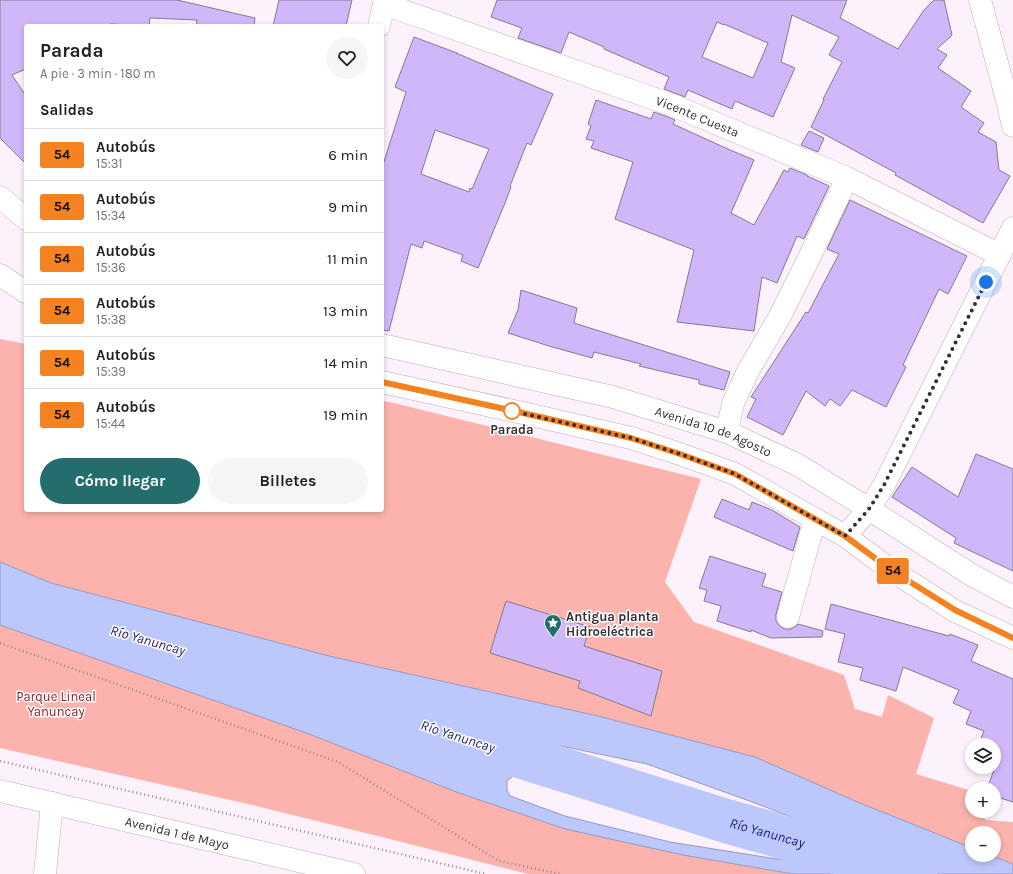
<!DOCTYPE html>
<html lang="es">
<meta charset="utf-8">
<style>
:root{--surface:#fff;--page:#f6f6f6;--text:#202124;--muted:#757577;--line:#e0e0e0;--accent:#236e6c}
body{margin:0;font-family:Karla,sans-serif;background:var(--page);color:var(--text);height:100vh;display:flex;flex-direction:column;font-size:15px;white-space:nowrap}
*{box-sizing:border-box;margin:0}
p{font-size:13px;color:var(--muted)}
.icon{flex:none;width:22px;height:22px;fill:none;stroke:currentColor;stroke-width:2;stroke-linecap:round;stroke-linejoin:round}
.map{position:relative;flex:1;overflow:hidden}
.details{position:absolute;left:24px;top:24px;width:360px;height:488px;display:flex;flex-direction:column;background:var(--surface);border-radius:4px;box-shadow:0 2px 6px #0003}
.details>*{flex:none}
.badge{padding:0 8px;border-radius:3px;font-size:14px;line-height:26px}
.controls{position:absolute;left:965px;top:738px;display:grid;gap:8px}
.controls a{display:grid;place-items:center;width:36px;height:36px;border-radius:50%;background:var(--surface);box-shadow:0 2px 6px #0003;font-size:20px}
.you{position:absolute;width:20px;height:20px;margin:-10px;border:3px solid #fff;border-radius:50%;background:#1a73e8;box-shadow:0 0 0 6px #1a73e833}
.map>.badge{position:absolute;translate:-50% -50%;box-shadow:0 0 0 2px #fff}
h2{padding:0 16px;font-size:15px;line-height:36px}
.round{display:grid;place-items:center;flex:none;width:42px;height:42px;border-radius:21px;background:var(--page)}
.overview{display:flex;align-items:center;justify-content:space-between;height:68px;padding:0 16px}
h1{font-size:19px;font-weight:700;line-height:30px}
.button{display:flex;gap:8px;margin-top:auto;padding:8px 16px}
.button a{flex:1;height:46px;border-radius:24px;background:var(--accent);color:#fff;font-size:16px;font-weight:700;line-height:46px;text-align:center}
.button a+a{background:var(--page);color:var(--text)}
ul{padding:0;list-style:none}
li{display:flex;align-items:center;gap:12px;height:52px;padding:0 16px;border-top:1px solid var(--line)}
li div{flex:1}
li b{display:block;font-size:15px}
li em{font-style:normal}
li .badge{min-width:44px;font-weight:700;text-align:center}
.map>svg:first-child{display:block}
</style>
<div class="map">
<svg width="1013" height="874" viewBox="0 0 1013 874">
<rect width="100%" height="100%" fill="#fdf1fc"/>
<path fill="#fcb2ad" d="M0 339 26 344V510H382V401L394 403 701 479 665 582 694 622 844 675 855 709 882 717 888 695 934 718 916 774 972 791V811H982L985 820 1013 822V864L990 855H994V833H972V848L855 801 755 757 598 716 329 656 51 583 0 562Z
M0 625 309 734 459 793 565 829 683 855 793 874H528L386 838 248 804 0 748Z"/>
<path fill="#bcc8fb" stroke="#949ac0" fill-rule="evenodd" d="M0 562 51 583 329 656 598 716 755 757 855 801 972 848V855H990L1013 864V874H793L683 855 565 829 459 793 309 734 0 625ZM553 746H561L647 764 755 803 869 847 878 852 874 858 830 862 777 859 670 842 565 816 510 796 507 790V781L544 751Z"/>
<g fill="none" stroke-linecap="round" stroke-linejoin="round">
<path stroke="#bcc8fb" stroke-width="44" id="s1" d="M475 742 726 821 915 874"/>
</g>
<path fill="#d0b7fa" stroke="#827c8d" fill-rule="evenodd" d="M0 0H177L255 18 254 26H196L197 20 150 18 149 26 110 24 109 26H26V69L12 75 26 96V164L0 138Z
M279 0H352L346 26H273Z
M497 0H847L840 18 898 49 924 10 934 0H944L952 35 937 49 947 55 938 68 971 91 961 107 984 123 978 132 996 142 999 170 1010 176 983 223 895 175 896 173 811 127 824 100 823 99 842 62 829 55 839 37 792 15 781 62 795 68 773 117 735 101 732 109 688 90 685 97 664 89 669 77 604 49V47L569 32 561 53 518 38 522 28 491 17ZM717 22 724 25V24L768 43 753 78 702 57Z
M414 37 457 53H456L553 94 531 145 527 143 510 186 511 187 505 203 478 268 461 261 463 255 424 241 422 248 411 244 389 331 382 330V168L406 92 395 87ZM435 130 489 149 472 189 470 188 469 192 421 174Z
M596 100 651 119 654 112 668 117 675 120 673 124 730 150 754 160 731 213 754 225 784 170 788 172 790 168 807 175V176L829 186 804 239 797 236 777 283 762 277 754 331 677 322 694 250 615 219 633 162 591 148 594 141 586 139 591 126 588 124Z
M809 131 824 138 818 152 801 145Z
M850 200 967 256 948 294 939 289 903 365 906 367 886 407 852 390 840 406 830 399 825 406 806 391 783 435 747 417 756 399 751 397 806 312 808 313 839 254 827 249Z
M521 290 577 308 574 323 730 372 724 390 699 384V380L639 366 641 364 594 352 592 358 549 346 508 333 518 310Z
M976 454 1013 469V571L954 543 956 538 892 497 912 467 958 497Z
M722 499 749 510 752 502 772 510 800 527 793 551 714 517Z
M710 556 766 574 762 586 782 592 776 614V621L779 625 784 629H791L796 626 798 624 823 631 822 637 771 638 751 630V632L717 621 721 606 704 601 707 590 699 588Z
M506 601 590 627 584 646 662 671 651 716 578 688 580 681 490 653Z
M831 604 949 636 950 634 978 645 971 661 1013 679V802L994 796V789H987L999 756 994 754V745H978L984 731 966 724 971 711 953 703 959 690 903 667 896 691 860 680 863 668 838 662 845 634 825 629Z"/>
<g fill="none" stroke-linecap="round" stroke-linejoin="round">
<defs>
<g id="minor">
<path d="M980 0 1007 100 1013 126"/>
<path id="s2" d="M384 4 672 105 847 178 1000 255"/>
<path d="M379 26 385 0"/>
<path d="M727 432 733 403 748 371 779 318 809 258 847 178"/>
<path d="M845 536 869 509 884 485 1013 228"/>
<path d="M788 617 815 519"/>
<path d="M45 874 52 803"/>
</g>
<g id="major">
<path d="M0 197 26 219"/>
<path d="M0 275 26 292"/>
<path id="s3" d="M382 345 613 397 727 432 798 465 869 509 970 574 1013 597"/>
<path d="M382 382 523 413 631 438 680 454 735 474 845 536 891 570 955 611 1013 638"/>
<path id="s4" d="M0 791 354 874"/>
</g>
</defs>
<use href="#minor" stroke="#bdaebc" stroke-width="23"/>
<use href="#major" stroke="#bdaebc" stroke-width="23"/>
<path stroke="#958c94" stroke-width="2.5" stroke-dasharray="1 3" stroke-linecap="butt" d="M0 643 338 762 499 861 560 874
M0 761 486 874"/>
<use href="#minor" stroke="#fff" stroke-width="22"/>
<use href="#major" stroke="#fff" stroke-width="22"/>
</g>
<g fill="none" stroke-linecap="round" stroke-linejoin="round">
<defs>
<path id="line" d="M382 382 523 413 631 438 680 454 735 474 845 536 891 570 955 610 1013 638"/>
</defs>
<use href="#line" stroke="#fff" stroke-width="9"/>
<use href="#line" stroke="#f58220" stroke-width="6"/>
<path stroke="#352f35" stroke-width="4" stroke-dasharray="0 7.2" d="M512 411 508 410 631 438 680 454 735 474 845 536 869 509 884 485 986 282"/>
</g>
<defs>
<symbol id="sight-pin" viewBox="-11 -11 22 30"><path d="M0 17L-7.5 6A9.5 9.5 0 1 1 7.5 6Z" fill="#236e6c" stroke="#fff"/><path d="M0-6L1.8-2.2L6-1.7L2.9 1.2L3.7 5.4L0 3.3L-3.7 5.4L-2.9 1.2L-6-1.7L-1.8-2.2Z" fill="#fff"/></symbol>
</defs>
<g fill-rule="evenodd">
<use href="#sight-pin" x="543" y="613" width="20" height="27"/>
</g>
<circle fill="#fff" stroke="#f58220" stroke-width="2" cx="512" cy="411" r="8"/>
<g text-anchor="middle" stroke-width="3" stroke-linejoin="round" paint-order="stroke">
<g font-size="13" fill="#352f35" stroke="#fff">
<text dy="5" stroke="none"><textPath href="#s2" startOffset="333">Vicente Cuesta</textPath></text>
<text dy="5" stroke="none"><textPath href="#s3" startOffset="343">Avenida 10 de Agosto</textPath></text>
<text dy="5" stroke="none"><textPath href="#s4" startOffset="182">Avenida 1 de Mayo</textPath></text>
</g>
<g font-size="13" font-weight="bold" fill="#352f35" stroke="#fff">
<text x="512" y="434">Parada</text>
</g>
<g font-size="13" font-weight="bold" fill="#352f35" stroke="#fff" text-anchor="start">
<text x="566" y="621">Antigua planta<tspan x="566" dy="15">Hidroeléctrica</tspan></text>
</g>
<g font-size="13" fill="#89151e" stroke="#fff">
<text x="56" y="701">Parque Lineal<tspan x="56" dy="15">Yanuncay</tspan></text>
</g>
<g font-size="14" font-style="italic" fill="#21207b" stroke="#fff">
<text transform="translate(148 640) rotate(16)" y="5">Río Yanuncay</text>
<text transform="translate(458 736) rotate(18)" y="5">Río Yanuncay</text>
<text dy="5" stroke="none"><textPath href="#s1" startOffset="306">Río Yanuncay</textPath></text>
</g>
</g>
</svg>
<div class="controls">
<a><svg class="icon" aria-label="layers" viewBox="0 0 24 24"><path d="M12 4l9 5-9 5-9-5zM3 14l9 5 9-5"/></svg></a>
<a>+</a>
<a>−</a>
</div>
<div class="you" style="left:986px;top:282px"></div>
<b class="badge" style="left:893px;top:571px;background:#f58220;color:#111">54</b>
<section class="details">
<div class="overview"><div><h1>Parada</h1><p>A pie · 3 min · 180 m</p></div><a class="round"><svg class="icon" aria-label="heart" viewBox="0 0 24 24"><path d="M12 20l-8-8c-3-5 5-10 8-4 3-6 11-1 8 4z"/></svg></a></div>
<h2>Salidas</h2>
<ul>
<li><span class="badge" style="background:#f58220;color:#111">54</span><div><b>Autobús</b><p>15:31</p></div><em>6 min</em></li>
<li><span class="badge" style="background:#f58220;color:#111">54</span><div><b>Autobús</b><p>15:34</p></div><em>9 min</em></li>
<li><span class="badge" style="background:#f58220;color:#111">54</span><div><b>Autobús</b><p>15:36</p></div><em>11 min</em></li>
<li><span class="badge" style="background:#f58220;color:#111">54</span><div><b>Autobús</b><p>15:38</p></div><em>13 min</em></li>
<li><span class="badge" style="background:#f58220;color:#111">54</span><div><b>Autobús</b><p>15:39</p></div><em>14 min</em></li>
<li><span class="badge" style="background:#f58220;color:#111">54</span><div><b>Autobús</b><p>15:44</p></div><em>19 min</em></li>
</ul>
<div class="button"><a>Cómo llegar</a><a>Billetes</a></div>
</section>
</div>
